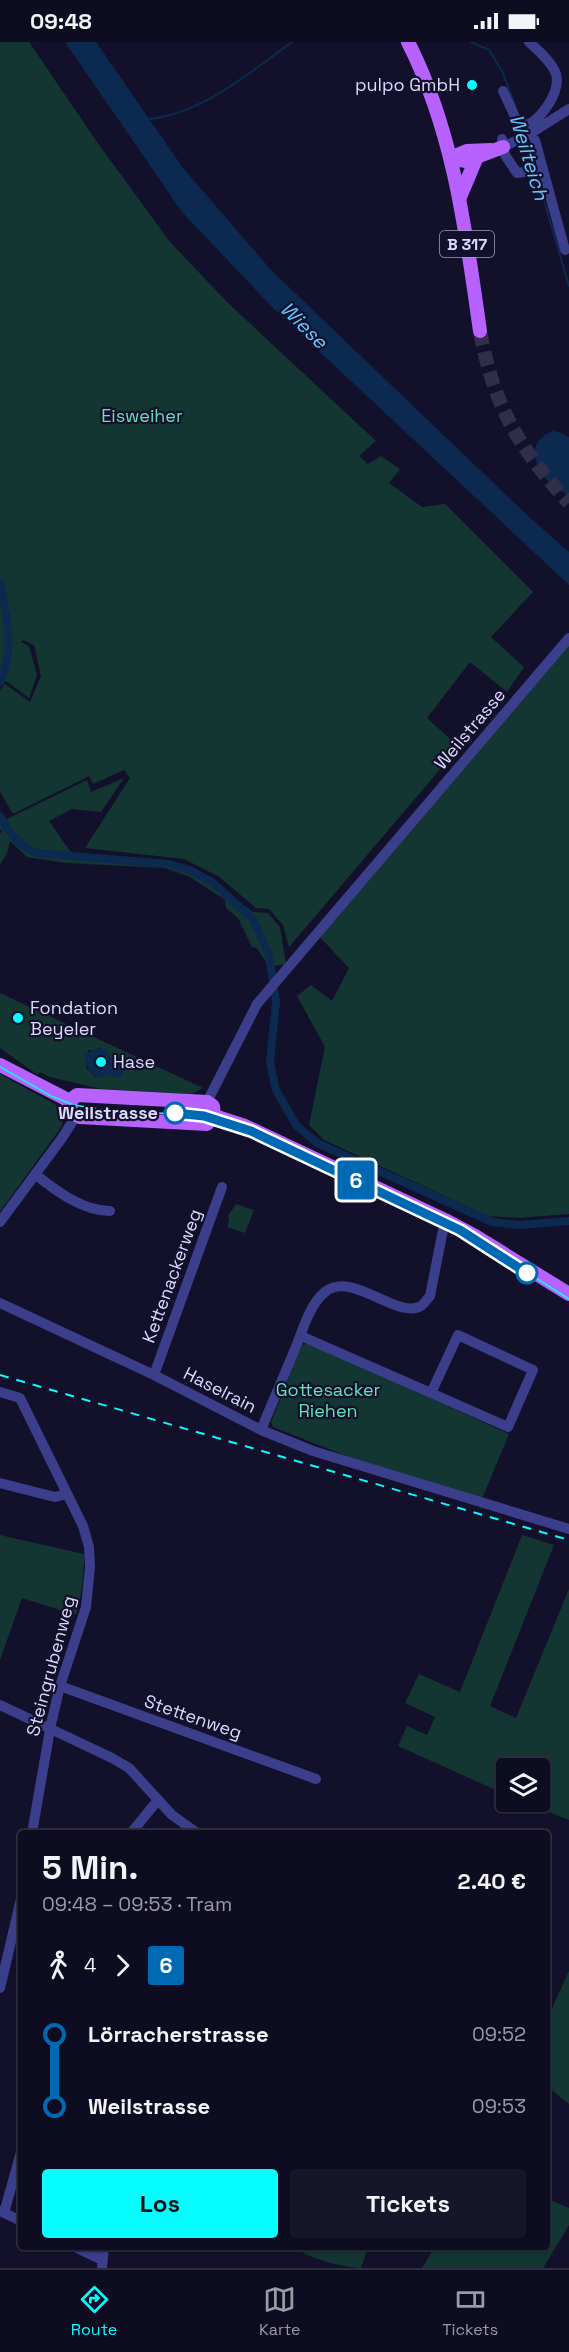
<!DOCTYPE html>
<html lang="de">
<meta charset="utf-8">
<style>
:root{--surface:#0e0c20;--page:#171529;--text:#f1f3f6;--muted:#9b9ba5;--line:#2e2c3e;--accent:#07fcff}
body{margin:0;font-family:"Space Grotesk",sans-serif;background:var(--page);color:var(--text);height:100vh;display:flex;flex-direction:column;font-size:22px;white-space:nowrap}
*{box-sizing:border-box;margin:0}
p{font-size:20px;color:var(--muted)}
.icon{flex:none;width:33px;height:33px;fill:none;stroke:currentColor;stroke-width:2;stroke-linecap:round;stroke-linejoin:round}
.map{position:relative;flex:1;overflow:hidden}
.side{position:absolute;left:18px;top:1788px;width:532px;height:420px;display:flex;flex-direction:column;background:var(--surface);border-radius:6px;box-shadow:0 2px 4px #0004,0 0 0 2px var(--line)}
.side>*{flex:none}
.badge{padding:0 12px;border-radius:4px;font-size:21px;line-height:39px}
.tools{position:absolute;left:496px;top:1716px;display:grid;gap:12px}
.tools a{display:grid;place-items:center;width:54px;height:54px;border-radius:6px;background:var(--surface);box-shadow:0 2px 4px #0004,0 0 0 2px var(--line);font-size:30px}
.map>.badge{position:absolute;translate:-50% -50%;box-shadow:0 0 0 3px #fff}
.legs{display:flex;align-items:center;gap:9px;height:66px;padding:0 24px;font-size:20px}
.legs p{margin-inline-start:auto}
.summary{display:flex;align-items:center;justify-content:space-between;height:102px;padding:0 24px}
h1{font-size:33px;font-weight:700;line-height:45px}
.primary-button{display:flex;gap:12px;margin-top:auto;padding:12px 24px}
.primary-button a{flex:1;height:69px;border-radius:6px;background:var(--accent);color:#111;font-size:24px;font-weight:700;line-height:69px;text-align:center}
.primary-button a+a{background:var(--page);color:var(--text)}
ul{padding:0 24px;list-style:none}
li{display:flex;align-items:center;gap:21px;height:72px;font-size:22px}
li i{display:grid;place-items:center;width:9px;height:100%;margin:0 8px;background:currentColor}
li i::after{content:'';width:15px;height:15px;margin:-8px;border:4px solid;border-radius:50%;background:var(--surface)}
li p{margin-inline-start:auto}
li:first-child i{background:linear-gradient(#0000 50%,currentColor 0)}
li:last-child i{background:linear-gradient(currentColor 50%,#0000 0)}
.status{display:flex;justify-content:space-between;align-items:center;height:42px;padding:0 30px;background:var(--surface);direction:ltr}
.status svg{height:16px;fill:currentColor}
.tabs{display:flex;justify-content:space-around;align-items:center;height:84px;border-top:2px solid var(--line);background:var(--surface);font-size:16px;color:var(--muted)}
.tabs a{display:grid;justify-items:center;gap:3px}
.tabs .selected{color:var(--accent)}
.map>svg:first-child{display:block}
</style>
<div class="status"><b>09:48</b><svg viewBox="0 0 49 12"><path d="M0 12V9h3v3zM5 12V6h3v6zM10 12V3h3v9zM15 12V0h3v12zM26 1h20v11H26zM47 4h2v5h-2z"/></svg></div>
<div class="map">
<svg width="569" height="2226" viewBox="0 0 569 2226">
<rect width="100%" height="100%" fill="#13102b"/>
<path fill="#133632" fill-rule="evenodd" d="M0 0H29L97 100 170 200 228 261 376 399 359 414 368 422 381 414 400 427 389 441 422 465 445 462 533 550 491 595 524 625 507 650 470 620 427 676 459 705 289 905 283 883 269 867 256 866 218 834 184 817 85 806 130 736 124 728 93 742 89 734 13 772 0 750V648L5 642 30 660 41 634 34 603 23 598 21 600 29 604 37 633 29 656 6 639 0 645Z
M569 596V1172L518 1176 488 1174 324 1098 309 1083 325 1005 297 954 311 943 332 959 349 926 317 892Z
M124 736 101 770 72 767 49 779 72 812 180 822 195 828 253 870 268 871 280 885 286 922 269 925 257 906 252 905 238 876 226 866 225 858 190 835 165 826 67 821 27 815 10 799 7 811 0 823V793L2 789 0 788V771L5 778 87 738 91 750Z
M0 951 203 1046 191 1052 101 1047 50 1035 40 1030 38 1033 0 1006ZM88 1008 107 1009 110 1015 122 1020 116 1035 110 1032 95 1035 86 1026Z
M0 1032 63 1067 62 1084 0 1170Z
M236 1162 254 1168 245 1191 227 1185 229 1179 228 1174Z
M310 1301 509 1392 482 1457 372 1424 273 1385 271 1380 302 1303Z
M0 1493 84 1512C84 1533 82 1553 76 1573L22 1556 0 1618Z
M522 1493 554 1503 490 1664 516 1676 569 1547V1778L523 1760H540V1726H507V1753L398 1704 407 1684 427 1693 435 1675 405 1661 419 1632 460 1650Z
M569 1929V2062L548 2045V1975Z
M548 2157 569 2166V2183L543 2226H422L435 2205H548Z
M296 2205H355L367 2208 361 2226C347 2226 304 2216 296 2205Z"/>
<path fill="#0c2a4f" d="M65 0H96L183 126 271 228 527 473 569 510V543L274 267 182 170Z
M553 389 559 390 569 395V453C543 445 516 402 553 389Z
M100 1005 107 1009 110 1015 126 1023 122 1035C114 1035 107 1030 100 1036 88 1033 86 1023 84 1012Z"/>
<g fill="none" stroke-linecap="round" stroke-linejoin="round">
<path stroke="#0c2a4f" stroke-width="2" d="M471 0 489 8 502 29 515 63
M149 77C204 71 249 31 292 0
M526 97 535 126
M536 131 569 244
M0 545 1 546
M13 566 16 570"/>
<path stroke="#0c2a4f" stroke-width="8" d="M0 541C7 571 15 611 0 640
M0 774C9 792 19 802 36 811L169 822 190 828 213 841 253 877 269 913 276 959 270 1020 276 1048 296 1083 317 1101 492 1180 520 1183 569 1179"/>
<path stroke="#312e4b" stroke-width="14" stroke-dasharray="14 7" stroke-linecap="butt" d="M480 289C494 364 518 405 569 461"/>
<path stroke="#3b3f8b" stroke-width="10" d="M503 49 518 81 528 83C542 75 561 50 556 32 552 20 538 8 529 0
M502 97 505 113 517 131 543 128
M535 98 565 208
M503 105 528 93 569 67
M207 1060 257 962 569 596
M35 1132C56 1149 83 1169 110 1169
M0 1180 62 1096 76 1074
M0 1261 154 1333 261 1388 313 1409 569 1487
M458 1293 533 1328 508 1385 431 1351Z
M301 1294 431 1351
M154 1333 222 1145
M0 1350 20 1356 83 1484 89 1505 90 1525 86 1565 60 1644 51 1682 32 1791
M261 1388C272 1361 284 1334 295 1307 303 1288 309 1263 325 1250 352 1228 397 1278 421 1264 424 1262 427 1257 430 1254L445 1178
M0 1441 55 1455 67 1452
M60 1644 316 1737
M0 1663 112 1716 129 1726 172 1773 197 1791
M131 1791 158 1758
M0 1946 21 1857
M0 2169 21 2179
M4 2171 21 2110
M75 2205 102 2218
M102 2226 104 2205"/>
<path stroke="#b762ff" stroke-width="14" d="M408 0C454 90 466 191 480 289
M450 116 466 119 503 105
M450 116 467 109 491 108
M460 155 476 117
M0 1023 70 1059
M77 1053 207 1060 213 1064 214 1074 207 1082 80 1075 74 1072 69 1065 72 1057Z
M214 1074 245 1084 445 1178 475 1194 569 1252"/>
<path stroke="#07fcff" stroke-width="1.5" d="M0 1025 51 1054 74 1063 99 1067 204 1074 245 1086 460 1188 569 1257"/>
<path stroke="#07fcff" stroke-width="2" stroke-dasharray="9 8" stroke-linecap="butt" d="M0 1333 569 1498"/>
</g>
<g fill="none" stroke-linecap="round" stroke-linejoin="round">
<defs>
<path id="line-1" d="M175 1071 204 1074 251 1089 460 1188 527 1231"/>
</defs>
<use href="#line-1" stroke="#fff" stroke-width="14"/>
<use href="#line-1" stroke="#0069b4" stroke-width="9"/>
</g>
<g fill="#07fcff" stroke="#13102b" stroke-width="2">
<circle cx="472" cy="43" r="6"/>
<circle cx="18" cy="976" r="6"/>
<circle cx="101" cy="1020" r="6"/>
</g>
<g fill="#fff" stroke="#0069b4" stroke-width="3">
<circle cx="175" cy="1071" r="10"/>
<circle cx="527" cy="1231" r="10"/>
</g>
<g text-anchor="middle" stroke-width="4.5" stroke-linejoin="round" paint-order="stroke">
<rect fill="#13102b" stroke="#a09ebf" stroke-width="1.5" x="440" y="189" width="54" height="26" rx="4.5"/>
<g font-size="16" font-weight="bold" fill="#dcdbff">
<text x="467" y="208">B 317</text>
</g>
<g font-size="18" fill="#dcdbff" stroke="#13102b" text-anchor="start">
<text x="460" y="49" text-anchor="end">pulpo GmbH</text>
<text x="30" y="972">Fondation<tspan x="30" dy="21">Beyeler</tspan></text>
<text x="113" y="1026">Hase</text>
</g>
<g font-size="18" fill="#62e4b8" stroke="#13102b">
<text x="142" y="380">Eisweiher</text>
<text x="328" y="1354">Gottesacker<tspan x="328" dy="21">Riehen</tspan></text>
</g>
<g font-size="18" fill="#dcdbff" stroke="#13102b">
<text transform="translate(470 687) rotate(-50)" y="6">Weilstrasse</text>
<text transform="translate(172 1234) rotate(-70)" y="6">Kettenackerweg</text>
<text transform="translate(220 1348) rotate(27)" y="6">Haselrain</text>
<text transform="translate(51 1624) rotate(-75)" y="6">Steingrubenweg</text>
<text transform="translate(193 1675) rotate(19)" y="6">Stettenweg</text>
</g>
<g font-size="18" font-weight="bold" fill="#dcdbff" stroke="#13102b" text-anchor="end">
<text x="158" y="1077">Weilstrasse</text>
</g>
<g font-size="20" font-style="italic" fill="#69c7ff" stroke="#13102b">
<text transform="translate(529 115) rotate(73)" y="7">Weilteich</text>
<text transform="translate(304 283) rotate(45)" y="7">Wiese</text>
</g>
</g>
</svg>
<div class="tools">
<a><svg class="icon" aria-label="layers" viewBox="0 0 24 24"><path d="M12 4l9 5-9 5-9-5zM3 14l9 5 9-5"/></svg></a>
</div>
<b class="badge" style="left:356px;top:1138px;background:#0069b4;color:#fff">6</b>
<section class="side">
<div class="summary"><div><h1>5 Min.</h1><p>09:48 – 09:53 · Tram</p></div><b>2.40 €</b></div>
<div class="legs"><svg class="icon" aria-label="walk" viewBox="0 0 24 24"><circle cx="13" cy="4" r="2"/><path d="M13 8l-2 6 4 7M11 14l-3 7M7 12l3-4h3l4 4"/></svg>4<svg class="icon" aria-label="forward" viewBox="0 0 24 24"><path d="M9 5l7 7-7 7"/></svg><b class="badge" style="background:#0069b4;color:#fff">6</b></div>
<ul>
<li><i style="color:#0069b4"></i><b>Lörracherstrasse</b><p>09:52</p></li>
<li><i style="color:#0069b4"></i><b>Weilstrasse</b><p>09:53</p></li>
</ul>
<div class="primary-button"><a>Los</a><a>Tickets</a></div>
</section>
</div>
<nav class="tabs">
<a class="selected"><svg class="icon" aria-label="directions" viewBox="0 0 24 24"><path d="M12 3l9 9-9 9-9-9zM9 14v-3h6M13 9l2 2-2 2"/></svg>Route</a>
<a><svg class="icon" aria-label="map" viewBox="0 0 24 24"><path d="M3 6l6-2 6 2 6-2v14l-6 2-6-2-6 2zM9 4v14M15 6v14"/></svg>Karte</a>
<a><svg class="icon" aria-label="tickets" viewBox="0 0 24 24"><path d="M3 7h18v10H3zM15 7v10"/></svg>Tickets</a>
</nav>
